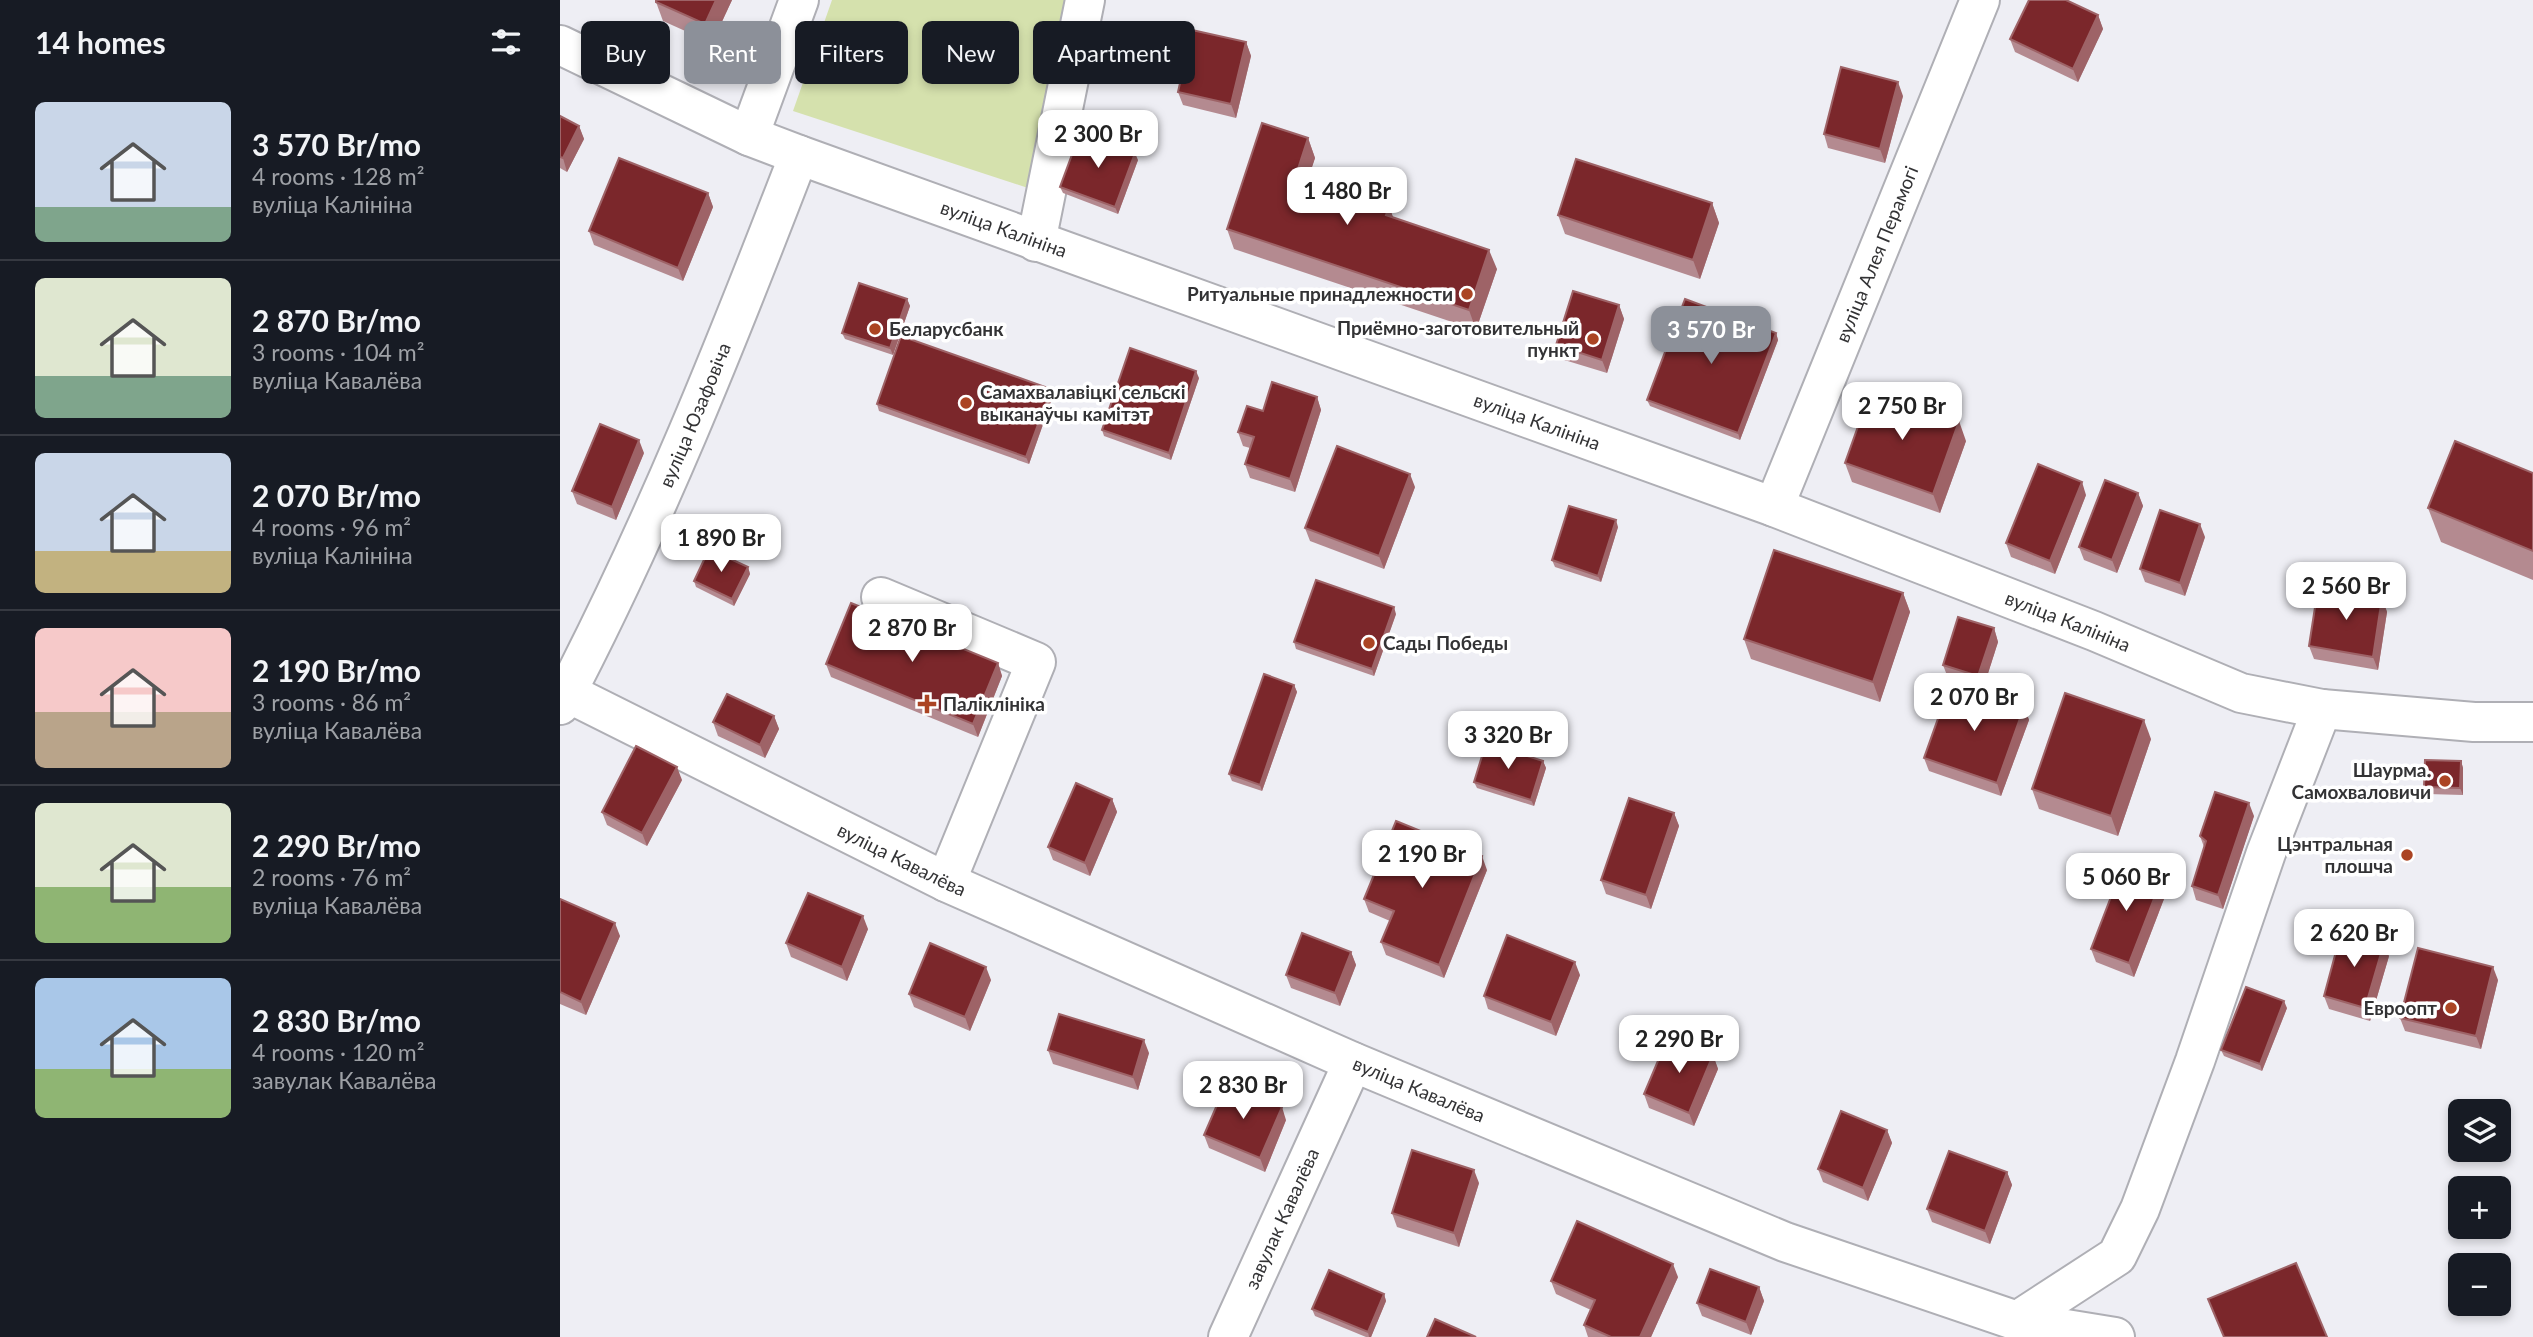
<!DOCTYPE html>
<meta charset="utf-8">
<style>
:root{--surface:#171b24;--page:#242831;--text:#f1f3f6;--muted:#9ea1a6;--line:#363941;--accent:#8c9099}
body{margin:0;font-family:Lato,sans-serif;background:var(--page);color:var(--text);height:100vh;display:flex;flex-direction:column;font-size:26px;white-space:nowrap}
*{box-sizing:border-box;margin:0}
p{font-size:23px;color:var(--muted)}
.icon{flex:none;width:38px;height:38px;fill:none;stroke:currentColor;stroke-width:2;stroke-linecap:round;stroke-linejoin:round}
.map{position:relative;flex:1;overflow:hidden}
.sheet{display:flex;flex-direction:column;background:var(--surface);width:560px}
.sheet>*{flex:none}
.top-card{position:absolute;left:21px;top:21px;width:665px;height:63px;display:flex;gap:14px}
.fabs{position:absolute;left:1888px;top:1099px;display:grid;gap:14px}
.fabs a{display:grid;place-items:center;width:63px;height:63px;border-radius:10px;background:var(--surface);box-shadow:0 4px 10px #0003;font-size:35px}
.price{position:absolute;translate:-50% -60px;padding:0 16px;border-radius:14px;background:#fff;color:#222;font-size:23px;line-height:46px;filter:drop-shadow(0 2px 4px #0008)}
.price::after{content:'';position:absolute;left:50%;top:42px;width:21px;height:16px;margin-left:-10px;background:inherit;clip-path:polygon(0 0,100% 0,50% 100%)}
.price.current{background:var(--accent);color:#fff}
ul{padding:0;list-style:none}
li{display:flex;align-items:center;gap:21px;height:175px;padding:0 35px}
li+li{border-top:2px solid var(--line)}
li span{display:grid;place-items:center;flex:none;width:196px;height:140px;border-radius:10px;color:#555}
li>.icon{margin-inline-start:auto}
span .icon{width:84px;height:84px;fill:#fffc;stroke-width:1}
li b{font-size:30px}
h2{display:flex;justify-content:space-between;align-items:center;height:84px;padding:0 35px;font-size:30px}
.chip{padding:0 24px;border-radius:10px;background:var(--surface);box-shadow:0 4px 10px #0003;font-size:24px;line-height:63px}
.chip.current{background:var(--accent);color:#fff}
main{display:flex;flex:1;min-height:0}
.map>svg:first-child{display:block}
.green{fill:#d5e1ad}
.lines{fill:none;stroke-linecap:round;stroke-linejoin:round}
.minor-casing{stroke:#afafb5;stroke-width:42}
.minor{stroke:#fff;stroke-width:38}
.wall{fill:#b48a90}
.shaded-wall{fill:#9e6367}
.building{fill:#7b272b;stroke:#9e6367;stroke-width:2}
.poi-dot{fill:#ab4423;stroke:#fff;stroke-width:2.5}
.labels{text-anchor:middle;stroke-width:7;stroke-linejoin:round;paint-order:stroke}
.street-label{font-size:19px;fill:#333335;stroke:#fff}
.poi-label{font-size:19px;font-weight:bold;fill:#333335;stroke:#fff;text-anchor:end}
</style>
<main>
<section class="sheet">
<h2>14 homes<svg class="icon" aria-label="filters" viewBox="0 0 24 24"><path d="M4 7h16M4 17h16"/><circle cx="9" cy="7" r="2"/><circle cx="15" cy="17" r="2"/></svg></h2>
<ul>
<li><span style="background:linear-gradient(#c9d6e8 75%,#7fa58c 0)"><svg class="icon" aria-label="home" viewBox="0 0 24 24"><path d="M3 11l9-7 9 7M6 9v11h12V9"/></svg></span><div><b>3 570 Br/mo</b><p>4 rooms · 128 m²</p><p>вуліца Калініна</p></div></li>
<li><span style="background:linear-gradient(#dfe7d0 70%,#7fa58c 0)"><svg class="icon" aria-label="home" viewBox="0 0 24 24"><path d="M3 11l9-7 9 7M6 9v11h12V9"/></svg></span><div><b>2 870 Br/mo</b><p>3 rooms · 104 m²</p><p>вуліца Кавалёва</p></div></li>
<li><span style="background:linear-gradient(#c9d6e8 70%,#c2b280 0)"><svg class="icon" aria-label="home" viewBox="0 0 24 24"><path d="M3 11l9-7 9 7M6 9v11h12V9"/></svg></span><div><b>2 070 Br/mo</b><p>4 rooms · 96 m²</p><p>вуліца Калініна</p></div></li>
<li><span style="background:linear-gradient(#f6c9c9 60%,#b9a48a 0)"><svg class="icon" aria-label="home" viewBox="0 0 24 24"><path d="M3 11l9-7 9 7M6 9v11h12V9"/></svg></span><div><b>2 190 Br/mo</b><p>3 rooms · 86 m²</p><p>вуліца Кавалёва</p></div></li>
<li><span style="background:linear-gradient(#dfe7d0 60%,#8fb573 0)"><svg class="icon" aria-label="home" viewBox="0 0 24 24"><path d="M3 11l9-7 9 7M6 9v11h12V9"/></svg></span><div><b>2 290 Br/mo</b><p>2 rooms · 76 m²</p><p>вуліца Кавалёва</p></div></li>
<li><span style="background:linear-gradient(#a9c7e8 65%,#8fb573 0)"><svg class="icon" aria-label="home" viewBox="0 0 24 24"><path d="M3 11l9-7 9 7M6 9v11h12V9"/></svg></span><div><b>2 830 Br/mo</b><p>4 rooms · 120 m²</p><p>завулак Кавалёва</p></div></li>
</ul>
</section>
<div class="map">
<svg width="1973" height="1337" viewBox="0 0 1973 1337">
<rect width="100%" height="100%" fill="#eeeef4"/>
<!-- green -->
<polygon class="green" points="272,0 510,0 474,190 233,111"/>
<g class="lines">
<defs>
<g id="minor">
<path id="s1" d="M0,45L189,136L239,155L1214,507L1534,631L1681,693L1762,709L1914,722H1973"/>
<polyline points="189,136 239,0"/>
<polyline points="476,242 525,0"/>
<path id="s2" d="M1214,507L1420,0"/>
<polyline points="321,597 476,662 386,882"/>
<path id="s3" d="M0,689L386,882L793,1062L1225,1242L1457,1321L1555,1337"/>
<path id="s4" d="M0,705C93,528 167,342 239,155"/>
<polyline points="1457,1321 1557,1256 1580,1209 1635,1061 1706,853 1762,709"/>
<path id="s5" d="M668,1337L793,1062"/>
</g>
</defs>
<!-- minor casing -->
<use href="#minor" class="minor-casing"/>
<!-- minor -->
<use href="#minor" class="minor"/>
</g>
<!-- wall -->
<g class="wall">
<polygon points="172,0 152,43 103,21 96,2"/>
<polygon points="1538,15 1543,29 1518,82 1455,52 1450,39"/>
<polygon points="686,42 691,56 676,118 623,105 618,92"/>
<polygon points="1343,96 1325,163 1268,148 1264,134"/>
<polygon points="0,116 19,126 24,139 7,172 0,168"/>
<polygon points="748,138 755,158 748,179 829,206 833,218 937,269 916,330 674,249 667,229"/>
<polygon points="578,160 558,214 503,193 500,187"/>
<polygon points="148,193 153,207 123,281 34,245 29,231"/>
<polygon points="1152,203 1159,223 1140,279 1005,234 998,215"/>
<polygon points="347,299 350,306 333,355 285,339 282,333"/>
<polygon points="1059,305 1064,319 1047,373 1001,359 996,345"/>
<polygon points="1216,333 1218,340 1180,440 1090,406 1087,400"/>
<polygon points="639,378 611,460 544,436 542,430"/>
<polygon points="491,389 493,396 469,464 319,411 317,404"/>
<polygon points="757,397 761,410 735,492 690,478 685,464 690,448 683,446 678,432 703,411"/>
<polygon points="1406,441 1380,513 1292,482 1285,463"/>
<polygon points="84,453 56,520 17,504 12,491"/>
<polygon points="1973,473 1973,580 1881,542 1868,508"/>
<polygon points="855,487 824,569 750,541 745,528"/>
<polygon points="1578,493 1583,506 1557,573 1524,560 1519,547"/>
<polygon points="1526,495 1495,574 1451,557 1446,543"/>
<polygon points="1058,527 1041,582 995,567 992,560"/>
<polygon points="1645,537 1625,596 1585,582 1580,569"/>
<polygon points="188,567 190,574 174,606 136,587 134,581"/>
<polygon points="1343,593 1350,612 1320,702 1191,659 1184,639"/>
<polygon points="1822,598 1827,612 1818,670 1754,659 1749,646"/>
<polygon points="836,614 814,676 736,649 734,642"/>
<polygon points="1434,628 1438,642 1423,689 1388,678 1383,665"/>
<polygon points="438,663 442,676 418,737 271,677 266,664"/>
<polygon points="734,685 737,692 702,791 672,781 669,774"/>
<polygon points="1464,707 1469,720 1441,796 1369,771 1364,758"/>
<polygon points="214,716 219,729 205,758 158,736 153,722"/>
<polygon points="1591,739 1558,836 1479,809 1472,789"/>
<polygon points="983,761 986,768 974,806 917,788 914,782"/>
<polygon points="1901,761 1903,768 1903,795 1867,794 1864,787"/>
<polygon points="122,780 87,846 47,825 42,812"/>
<polygon points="552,799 557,812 530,876 493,860 488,847"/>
<polygon points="1114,813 1119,826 1091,909 1046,894 1041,880"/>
<polygon points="1694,816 1663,909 1636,900 1632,886 1644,847 1640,836"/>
<polygon points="927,870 884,978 826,955 821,942 830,921 809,912 804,899"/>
<polygon points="1607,891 1574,977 1536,962 1531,949"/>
<polygon points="0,899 60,936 26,1015 0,1004"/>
<polygon points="308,929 287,981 231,957 226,943"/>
<polygon points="791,952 796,965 780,1006 731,988 726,975"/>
<polygon points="1829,956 1810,1021 1769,1009 1764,996"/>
<polygon points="1020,975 996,1036 928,1009 924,996"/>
<polygon points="431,980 410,1031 354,1007 349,994"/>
<polygon points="1938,980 1921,1049 1845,1031 1840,1018"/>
<polygon points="1727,1008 1702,1071 1664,1056 1661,1050"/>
<polygon points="488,1050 589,1053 578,1090 493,1064"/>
<polygon points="1153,1055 1158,1069 1134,1126 1089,1108 1084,1094"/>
<polygon points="726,1120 705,1172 649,1148 644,1135"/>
<polygon points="1327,1130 1332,1143 1308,1201 1263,1182 1258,1169"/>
<polygon points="1447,1172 1452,1185 1430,1244 1372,1222 1367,1209"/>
<polygon points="919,1183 899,1247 837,1227 832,1213"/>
<polygon points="1118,1277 1091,1337 1028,1337 1024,1325 1031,1310 996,1294 991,1281"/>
<polygon points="1199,1287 1204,1301 1191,1335 1142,1316 1137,1303"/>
<polygon points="824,1294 826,1301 811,1337 806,1337 755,1316 752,1309"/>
</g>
<!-- shaded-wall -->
<g class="shaded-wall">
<polygon points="156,0 172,0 152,43 145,24"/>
<polygon points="1538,15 1543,29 1518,82 1513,69"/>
<polygon points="686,42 691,56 676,118 671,104"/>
<polygon points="1338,82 1343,96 1325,163 1320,149"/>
<polygon points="19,126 24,139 7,172 3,158"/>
<polygon points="748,138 755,158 743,194 736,175"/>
<polygon points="575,153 578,160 558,214 555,207"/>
<polygon points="148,193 153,207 123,281 118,268"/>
<polygon points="1152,203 1159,223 1140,279 1133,260"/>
<polygon points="829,206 836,225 826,215"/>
<polygon points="929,250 937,269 916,330 909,310"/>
<polygon points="347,299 350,306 333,355 330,348"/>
<polygon points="1059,305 1064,319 1047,373 1042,360"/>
<polygon points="1216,333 1218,340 1180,440 1178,433"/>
<polygon points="636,371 639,378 611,460 609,453"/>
<polygon points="491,389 493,396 469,464 466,457"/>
<polygon points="757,397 761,410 735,492 730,479"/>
<polygon points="1399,421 1406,441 1380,513 1373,494"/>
<polygon points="79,440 84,453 56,520 52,507"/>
<polygon points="850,474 855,487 824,569 819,556"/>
<polygon points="1522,482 1526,495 1495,574 1490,561"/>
<polygon points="1578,493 1583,506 1557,573 1552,560"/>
<polygon points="1056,520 1058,527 1041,582 1038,576"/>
<polygon points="1640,524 1645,537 1625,596 1620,583"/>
<polygon points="188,567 190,574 174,606 172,599"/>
<polygon points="1343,593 1350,612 1320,702 1313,682"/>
<polygon points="1822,598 1827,612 1818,670 1813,657"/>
<polygon points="834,607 836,614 814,676 812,669"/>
<polygon points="1434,628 1438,642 1423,689 1418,676"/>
<polygon points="438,663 442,676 418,737 413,724"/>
<polygon points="734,685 737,692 702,791 700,785"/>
<polygon points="1464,707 1469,720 1441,796 1437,783"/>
<polygon points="214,716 219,729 205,758 200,745"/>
<polygon points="1584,720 1591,739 1558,836 1551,816"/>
<polygon points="983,761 986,768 974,806 971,800"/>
<polygon points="1901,761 1903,768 1903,795 1900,788"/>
<polygon points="117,767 122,780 87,846 82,833"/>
<polygon points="552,799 557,812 530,876 525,863"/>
<polygon points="1689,803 1694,816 1663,909 1658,895"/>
<polygon points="1114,813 1119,826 1091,909 1086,895"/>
<polygon points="922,856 927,870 884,978 879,965"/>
<polygon points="1602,878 1607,891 1574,977 1569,963"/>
<polygon points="303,916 308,929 287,981 282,967"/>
<polygon points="55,923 60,936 26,1015 21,1002"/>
<polygon points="1824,943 1829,956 1810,1021 1805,1008"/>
<polygon points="791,952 796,965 780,1006 775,993"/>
<polygon points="1015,962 1020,975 996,1036 991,1022"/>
<polygon points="426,967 431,980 410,1031 405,1017"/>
<polygon points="1933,967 1938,980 1921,1049 1916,1036"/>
<polygon points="1724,1001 1727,1008 1702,1071 1700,1064"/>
<polygon points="584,1040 589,1053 578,1090 573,1077"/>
<polygon points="1153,1055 1158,1069 1134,1126 1129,1113"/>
<polygon points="722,1107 726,1120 705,1172 700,1158"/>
<polygon points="1327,1130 1332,1143 1308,1201 1303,1188"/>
<polygon points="914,1170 919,1183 899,1247 894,1233"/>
<polygon points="1447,1172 1452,1185 1430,1244 1425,1231"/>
<polygon points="1113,1264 1118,1277 1091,1337 1080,1337"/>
<polygon points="1199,1287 1204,1301 1191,1335 1186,1322"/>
<polygon points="824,1294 826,1301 811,1337 809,1337 808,1332"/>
</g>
<!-- building -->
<g class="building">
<polygon points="96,0 156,0 145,24 96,2"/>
<polygon points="1469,0 1506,0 1538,15 1513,69 1450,39"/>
<polygon points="632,30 686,42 671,104 618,92"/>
<polygon points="1281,67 1338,82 1320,149 1264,134"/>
<polygon points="0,116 19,126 3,158 0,157"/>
<polygon points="702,123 748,138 736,175 829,206 826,215 929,250 909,310 667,229"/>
<polygon points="520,133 575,153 555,207 500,187"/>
<polygon points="59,158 148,193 118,268 29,231"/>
<polygon points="1016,159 1152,203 1133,260 998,215"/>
<polygon points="299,283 347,299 330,348 282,333"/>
<polygon points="1013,291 1059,305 1042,360 996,345"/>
<polygon points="1125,299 1216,333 1178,433 1087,400"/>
<polygon points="341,336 491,389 466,457 317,404"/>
<polygon points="570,348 636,371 609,453 542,430"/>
<polygon points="712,382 757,397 730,479 685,464 694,437 678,432 687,406 703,411"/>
<polygon points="1311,390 1399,421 1373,494 1285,463"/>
<polygon points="40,424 79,440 52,507 12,491"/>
<polygon points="1895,441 1973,473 1973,551 1868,508"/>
<polygon points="777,446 850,474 819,556 745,528"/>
<polygon points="1478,464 1522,482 1490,561 1446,543"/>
<polygon points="1545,480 1578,493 1552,560 1519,547"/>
<polygon points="1009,506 1056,520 1038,576 992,560"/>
<polygon points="1600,510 1640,524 1620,583 1580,569"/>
<polygon points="149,549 188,567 172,599 134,581"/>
<polygon points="1214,550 1343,593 1313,682 1184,639"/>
<polygon points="756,580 834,607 812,669 734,642"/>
<polygon points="1758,588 1822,598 1813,657 1749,646"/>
<polygon points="291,603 438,663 413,724 266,664"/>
<polygon points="1398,617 1434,628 1418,676 1383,665"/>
<polygon points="704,674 734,685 700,785 669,774"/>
<polygon points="1391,682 1464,707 1437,783 1364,758"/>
<polygon points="1505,693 1584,720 1551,816 1472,789"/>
<polygon points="167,694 214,716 200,745 153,722"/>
<polygon points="926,743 983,761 971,800 914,782"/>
<polygon points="76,746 117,767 82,833 42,812"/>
<polygon points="1865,760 1901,761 1900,788 1864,787"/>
<polygon points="516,783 552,799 525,863 488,847"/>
<polygon points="1655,792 1689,803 1658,895 1632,886 1646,841 1640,836"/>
<polygon points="1069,798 1114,813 1086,895 1041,880"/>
<polygon points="836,821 922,856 879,965 821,942 834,911 804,899"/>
<polygon points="1564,863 1602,878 1569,963 1531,949"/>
<polygon points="248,893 303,916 282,967 226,943"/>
<polygon points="0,899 55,923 21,1002 0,992"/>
<polygon points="1782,929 1824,943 1805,1008 1764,996"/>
<polygon points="742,933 791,952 775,993 726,975"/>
<polygon points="947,935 1015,962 991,1022 924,996"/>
<polygon points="370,943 426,967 405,1017 349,994"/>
<polygon points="1858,948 1933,967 1916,1036 1840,1018"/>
<polygon points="1686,987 1724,1001 1700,1064 1661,1050"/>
<polygon points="499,1014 584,1040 573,1077 488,1050"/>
<polygon points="1108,1037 1153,1055 1129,1113 1084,1094"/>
<polygon points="666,1084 722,1107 700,1158 644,1135"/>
<polygon points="1281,1111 1327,1130 1303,1188 1258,1169"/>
<polygon points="852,1150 914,1170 894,1233 832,1213"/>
<polygon points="1389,1151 1447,1172 1425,1231 1367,1209"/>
<polygon points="1017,1221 1113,1264 1080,1337 1051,1337 1024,1325 1035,1300 991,1281"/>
<polygon points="1736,1263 1767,1337 1664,1337 1648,1299"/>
<polygon points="1150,1269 1199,1287 1186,1322 1137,1303"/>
<polygon points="769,1270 824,1294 808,1332 752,1309"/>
<polygon points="875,1319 916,1337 867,1337"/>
</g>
<!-- markers -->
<g class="poi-dot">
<circle cx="907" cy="294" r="7"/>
<circle cx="315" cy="329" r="7"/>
<circle cx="1033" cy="339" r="7"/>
<circle cx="406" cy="403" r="7"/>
<circle cx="809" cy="643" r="7"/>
<path d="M363.5 693.5h7v7h7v7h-7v7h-7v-7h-7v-7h7z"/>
<circle cx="1885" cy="781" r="7"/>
<circle cx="1847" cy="855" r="7"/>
<circle cx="1891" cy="1008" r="7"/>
</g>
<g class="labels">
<!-- street labels -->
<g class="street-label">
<text dy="7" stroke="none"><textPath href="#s1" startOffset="481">вуліца Калініна</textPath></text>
<text dy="7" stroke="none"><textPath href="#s2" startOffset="273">вуліца Алея Перамогі</textPath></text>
<text dy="7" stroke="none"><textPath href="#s4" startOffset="320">вуліца Юзафовіча</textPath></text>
<text dy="7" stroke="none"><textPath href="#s1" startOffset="1048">вуліца Калініна</textPath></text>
<text dy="7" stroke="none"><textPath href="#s1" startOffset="1615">вуліца Калініна</textPath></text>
<text dy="7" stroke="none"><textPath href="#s3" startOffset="382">вуліца Кавалёва</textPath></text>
<text dy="7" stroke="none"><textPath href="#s3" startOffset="948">вуліца Кавалёва</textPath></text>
<text dy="7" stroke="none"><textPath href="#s5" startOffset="130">завулак Кавалёва</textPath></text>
</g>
<!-- poi labels -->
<g class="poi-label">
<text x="893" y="301">Ритуальные принадлежности</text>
<text x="1019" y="335">Приёмно-заготовительный<tspan x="1019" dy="22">пункт</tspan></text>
<text x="329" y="336" text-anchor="start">Беларусбанк</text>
<text x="420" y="399" text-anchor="start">Самахвалавіцкі сельскі<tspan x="420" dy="22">выканаўчы камітэт</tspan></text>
<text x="823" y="650" text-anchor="start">Сады Победы</text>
<text x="383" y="711" text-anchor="start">Паліклініка</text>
<text x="1871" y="777">Шаурма.<tspan x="1871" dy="22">Самохваловичи</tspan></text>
<text x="1833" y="851">Цэнтральная<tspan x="1833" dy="22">плошча</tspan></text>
<text x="1877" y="1015">Евроопт</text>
</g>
</g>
</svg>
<div class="fabs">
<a><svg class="icon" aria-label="layers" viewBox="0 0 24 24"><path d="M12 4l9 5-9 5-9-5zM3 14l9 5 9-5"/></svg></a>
<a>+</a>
<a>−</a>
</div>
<b class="price" style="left:538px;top:170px">2 300 Br</b>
<b class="price" style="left:787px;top:227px">1 480 Br</b>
<b class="price current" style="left:1151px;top:366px">3 570 Br</b>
<b class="price" style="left:1342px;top:442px">2 750 Br</b>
<b class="price" style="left:161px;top:574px">1 890 Br</b>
<b class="price" style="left:1786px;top:622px">2 560 Br</b>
<b class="price" style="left:352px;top:664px">2 870 Br</b>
<b class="price" style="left:1414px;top:733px">2 070 Br</b>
<b class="price" style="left:948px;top:771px">3 320 Br</b>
<b class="price" style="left:862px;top:890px">2 190 Br</b>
<b class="price" style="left:1566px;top:913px">5 060 Br</b>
<b class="price" style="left:1794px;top:969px">2 620 Br</b>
<b class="price" style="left:1119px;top:1075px">2 290 Br</b>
<b class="price" style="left:683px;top:1121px">2 830 Br</b>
<div class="top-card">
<a class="chip">Buy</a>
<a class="chip current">Rent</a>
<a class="chip">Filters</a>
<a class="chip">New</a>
<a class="chip">Apartment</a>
</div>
</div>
</main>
